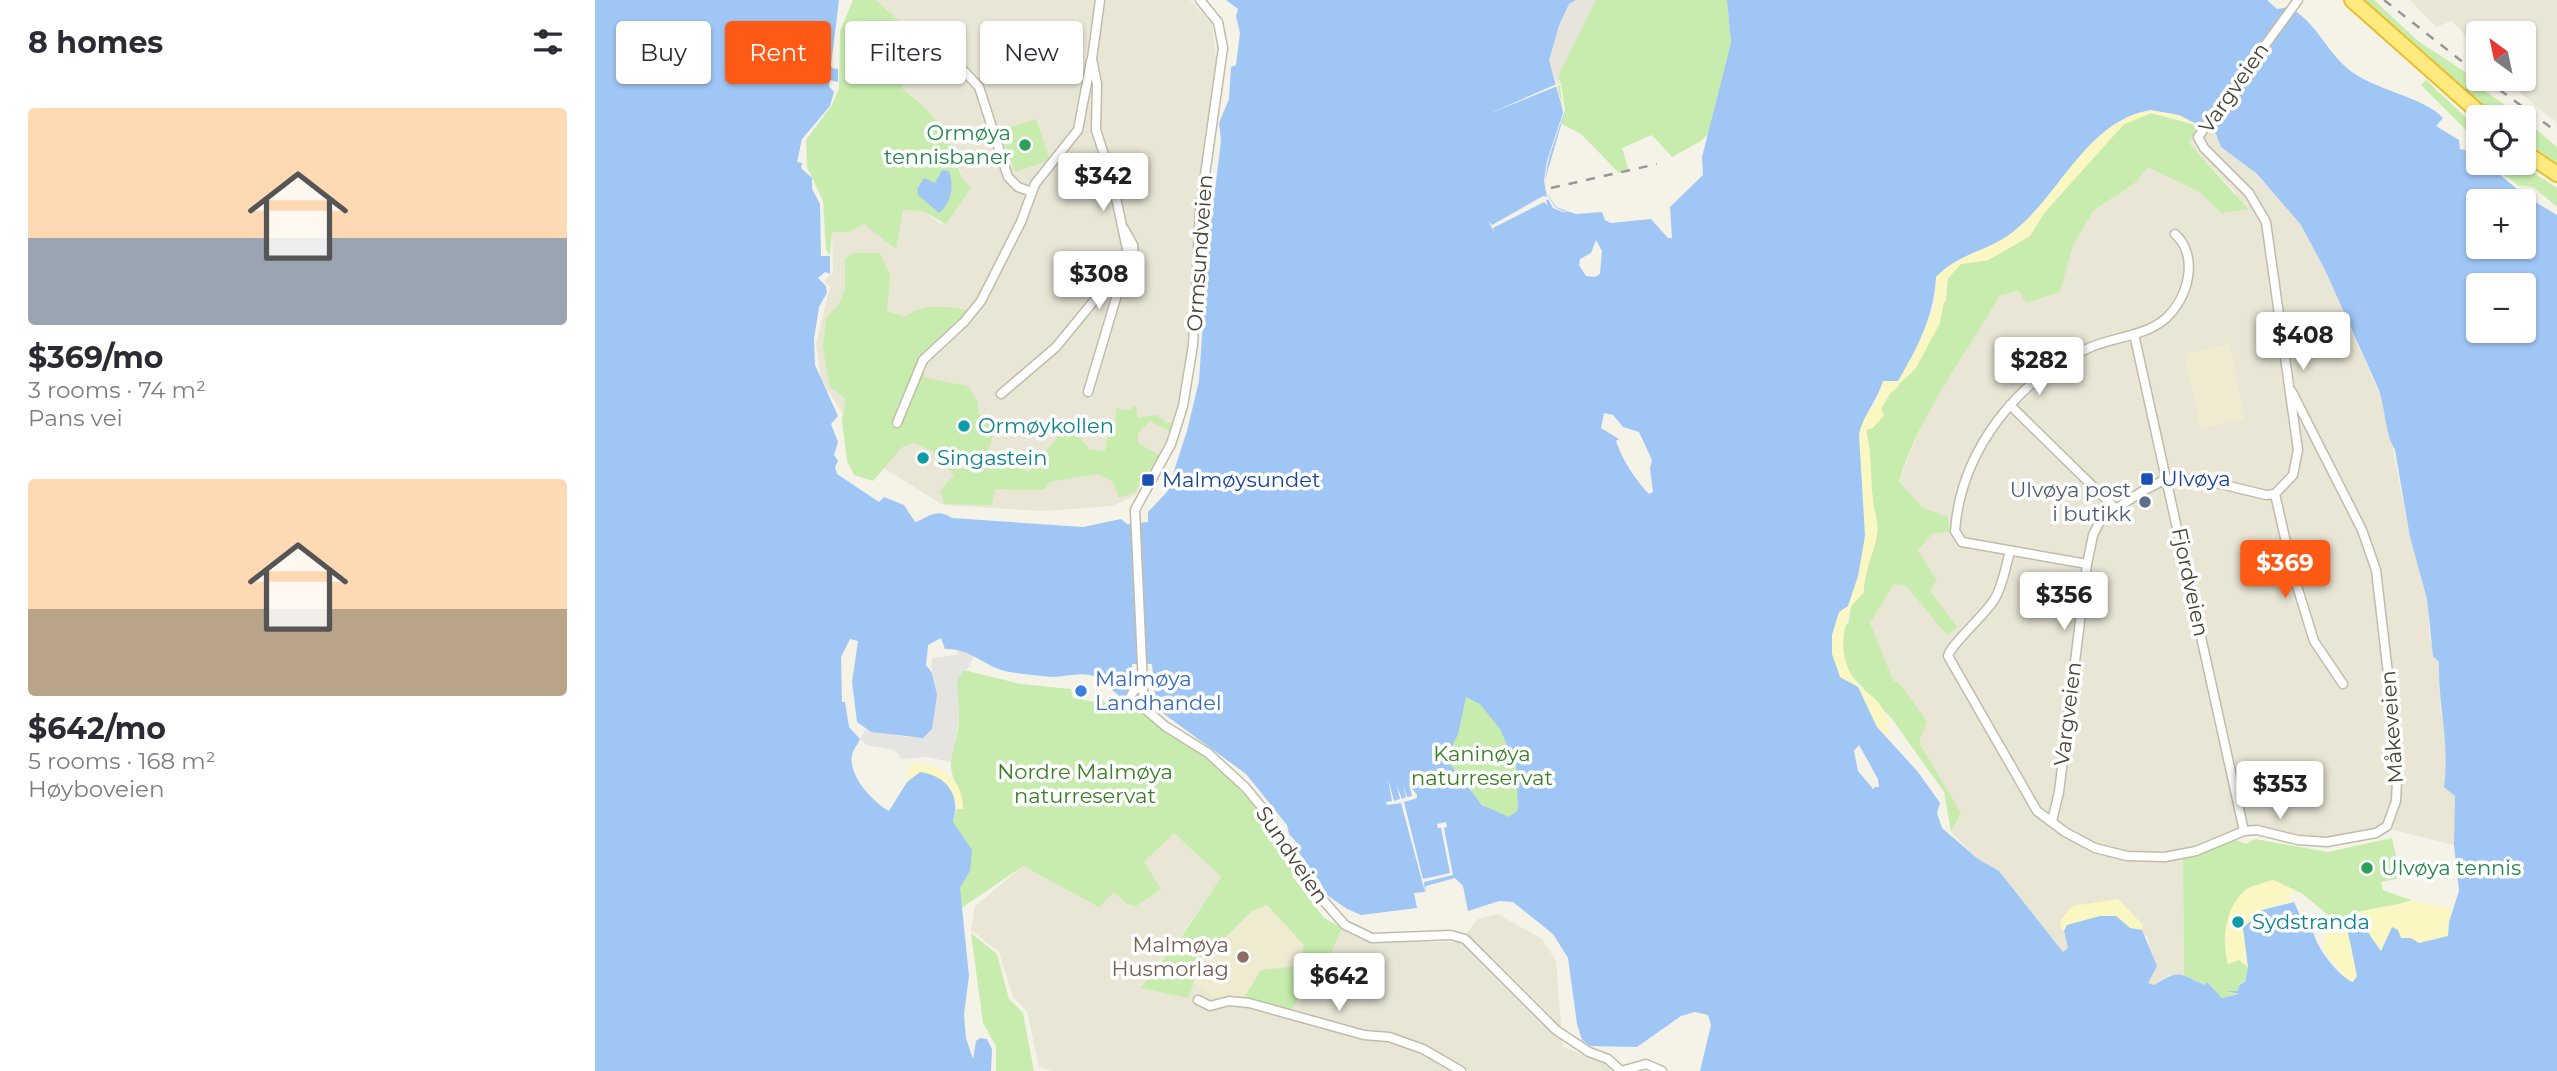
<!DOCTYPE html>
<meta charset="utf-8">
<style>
:root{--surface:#fff;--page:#f7f7f7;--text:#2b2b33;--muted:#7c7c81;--accent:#ff5a15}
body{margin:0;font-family:Montserrat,sans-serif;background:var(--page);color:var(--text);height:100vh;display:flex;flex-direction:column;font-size:26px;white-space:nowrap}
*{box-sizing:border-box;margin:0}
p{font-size:23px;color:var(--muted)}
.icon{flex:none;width:38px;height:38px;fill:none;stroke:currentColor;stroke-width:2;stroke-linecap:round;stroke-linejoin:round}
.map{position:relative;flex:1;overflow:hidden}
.details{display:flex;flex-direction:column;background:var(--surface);width:595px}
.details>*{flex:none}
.banner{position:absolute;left:21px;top:21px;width:665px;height:63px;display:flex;gap:14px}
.needle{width:46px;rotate:327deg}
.tools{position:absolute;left:1871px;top:21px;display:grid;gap:14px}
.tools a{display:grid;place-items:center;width:70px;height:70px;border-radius:7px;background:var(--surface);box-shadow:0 2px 5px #0004;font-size:35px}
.price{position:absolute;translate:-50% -60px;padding:0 16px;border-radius:7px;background:#fff;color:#222;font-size:23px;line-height:46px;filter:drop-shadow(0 2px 4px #0008)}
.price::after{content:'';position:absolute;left:50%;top:42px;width:21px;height:16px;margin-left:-10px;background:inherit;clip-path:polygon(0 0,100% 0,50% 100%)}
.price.on{background:var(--accent);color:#fff}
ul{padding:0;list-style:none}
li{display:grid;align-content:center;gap:14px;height:371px;padding:0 28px}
li span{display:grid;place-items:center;height:217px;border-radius:7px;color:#555}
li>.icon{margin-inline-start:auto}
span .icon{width:126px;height:126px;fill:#fffc;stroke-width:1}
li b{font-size:30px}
h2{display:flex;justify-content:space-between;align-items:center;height:84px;padding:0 28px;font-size:30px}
.chip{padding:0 24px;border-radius:7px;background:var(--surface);box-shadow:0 2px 5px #0004;font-size:24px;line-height:63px}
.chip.on{background:var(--accent);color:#fff}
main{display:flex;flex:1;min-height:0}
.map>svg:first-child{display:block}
.residential{fill:#e9e6d6}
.industrial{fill:#e7e4dc}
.education{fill:#efebd1}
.green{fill:#c7ecae}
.sand{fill:#fbf7c2}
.parking{fill:#e6e4e0}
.water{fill:#a0c6f5;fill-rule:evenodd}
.pier{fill:#f5f3e8}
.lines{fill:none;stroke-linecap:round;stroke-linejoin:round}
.minor-casing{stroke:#c1bcaa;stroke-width:11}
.trunk-casing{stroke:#e8bf2f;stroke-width:18}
.minor{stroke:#fff;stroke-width:8}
.trunk{stroke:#ffea80;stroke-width:14}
.rail{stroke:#979797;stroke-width:2.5;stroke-dasharray:9 9;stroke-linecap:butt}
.leisure-dot{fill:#2e9e5b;stroke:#fff;stroke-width:2.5}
.culture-dot{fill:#0f9aa8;stroke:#fff;stroke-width:2.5}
.transit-dot{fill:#1a4fb4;stroke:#fff;stroke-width:2.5}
.service-dot{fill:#5c6f8a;stroke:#fff;stroke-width:2.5}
.shop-dot{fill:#3f7fe0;stroke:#fff;stroke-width:2.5}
.education-dot{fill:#8d6e63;stroke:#fff;stroke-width:2.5}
.labels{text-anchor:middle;stroke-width:7;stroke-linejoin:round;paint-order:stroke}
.street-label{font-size:21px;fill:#494436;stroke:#fff}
.leisure-label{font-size:21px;fill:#27864d;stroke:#fff;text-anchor:end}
.culture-label{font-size:21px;fill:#0d838f;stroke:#fff;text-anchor:start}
.transit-label{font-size:21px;fill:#164399;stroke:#fff;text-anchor:start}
.service-label{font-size:21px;fill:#4e5e75;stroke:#fff;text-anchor:end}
.shop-label{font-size:21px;fill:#366cbe;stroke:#fff;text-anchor:start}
.park-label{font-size:21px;fill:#3a7f24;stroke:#fff}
.education-label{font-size:21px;fill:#785e54;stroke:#fff;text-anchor:end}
</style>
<main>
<section class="details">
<h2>8 homes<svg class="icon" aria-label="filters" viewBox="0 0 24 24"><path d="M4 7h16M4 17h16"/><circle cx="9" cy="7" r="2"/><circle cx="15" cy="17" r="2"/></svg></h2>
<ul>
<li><span style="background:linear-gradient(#ffd9b3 60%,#9aa5b1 0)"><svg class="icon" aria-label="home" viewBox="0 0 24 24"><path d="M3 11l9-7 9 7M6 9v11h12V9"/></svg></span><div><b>$369/mo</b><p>3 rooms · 74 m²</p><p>Pans vei</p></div></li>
<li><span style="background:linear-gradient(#ffd9b3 60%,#b9a48a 0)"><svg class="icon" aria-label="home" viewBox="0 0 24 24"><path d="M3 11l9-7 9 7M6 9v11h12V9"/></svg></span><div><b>$642/mo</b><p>5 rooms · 168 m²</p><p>Høyboveien</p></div></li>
</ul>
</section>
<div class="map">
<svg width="1962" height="1071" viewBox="0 0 1962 1071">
<rect width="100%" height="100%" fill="#f5f3e8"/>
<!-- residential -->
<g class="residential">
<polygon points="281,0 595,0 617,23 622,66 597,267 590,380 570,446 541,495 517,506 448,511 348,505 290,469 271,449 226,380 221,344 235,287 229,281 238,272 237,231 255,232 269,224 306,217 307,209 328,211 346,224 369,181 357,147 319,97 308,91 309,63 317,33"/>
<polygon points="1815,0 1962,0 1962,123 1908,79 1928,79 1928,33 1883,33 1883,50 1857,21 1841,27"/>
<polygon points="1605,124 1621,134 1626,147 1661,174 1706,225 1730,270 1789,404 1815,537 1832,599 1835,640 1844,662 1846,712 1852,733 1853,756 1849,787 1860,796 1861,827 1859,845 1794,829 1756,843 1734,846 1710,844 1649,832 1588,857 1589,975 1574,975 1559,985 1552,984 1555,947 1552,936 1469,931 1473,948 1468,952 1404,871 1383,859 1356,832 1366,813 1324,742 1307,686 1298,680 1288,660 1275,623 1299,584 1311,586 1326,602 1342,581 1323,550 1338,533 1328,509 1304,480 1335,406 1405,295 1424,291 1465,292 1478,245 1499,210 1540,183 1553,166 1604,192 1627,213 1641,193 1594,143"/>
<polygon points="579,833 626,877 586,936 545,987 603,965 736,954 747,928 756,935 774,942 864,942 883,919 903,914 947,939 961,961 968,1047 1029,1070 1048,1071 458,1071 444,1067 432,1011 418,997 404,952 376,930 380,906 428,866 504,906"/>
</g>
<!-- industrial -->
<polygon class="industrial" points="981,0 1001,0 962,84 954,60 956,47 974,4"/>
<!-- education -->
<g class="education">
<polygon points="1634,344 1650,419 1606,429 1589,354"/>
<polygon points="666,899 739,941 693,1010 652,998 622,999 597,983 610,940"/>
</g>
<!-- green -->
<g class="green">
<path d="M258,0H281L317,33L309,63L308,90C324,100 344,121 353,138C363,155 360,174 376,188L351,224L328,211L308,210L301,249L269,224L255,232H237L235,255L231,250L228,201L212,167L211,140L237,105L244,89L245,31Z"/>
<polygon points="1001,0 1132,0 1136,43 1116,131 1106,141 1077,157 1057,135 1027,148 1034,171 1024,173 986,134 967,124 969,115 962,84 965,72"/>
<polygon points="1766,0 1779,0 1823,41 1884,81 1884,87 1928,117 1902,117"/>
<polygon points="1831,80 1883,129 1883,147 1873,132 1826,85"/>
<path d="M1556,113L1604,126L1594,143L1653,209L1627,213L1604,192L1553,167L1540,183L1499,210L1478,245L1465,292L1431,303L1424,291L1405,295C1369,357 1326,412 1304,481L1328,508L1353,517L1354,532L1338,533L1323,550L1342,581L1335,591L1362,627L1352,635L1311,586L1299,584L1275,623L1298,680L1307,686L1332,722L1324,742L1366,813L1356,832L1349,792L1297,719L1254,673L1247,651L1248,630L1254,621L1256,606L1269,592C1268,573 1279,554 1282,534C1284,524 1279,512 1278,501C1275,477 1277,454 1271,430L1296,392L1302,388L1351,300L1353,278L1366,264L1393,260L1435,236L1449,213L1529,124Z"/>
<polygon points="1928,118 1962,147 1962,164 1929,139"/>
<polygon points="441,119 455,160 420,172 405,131"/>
<polygon points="1892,163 1924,163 1962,188 1962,207 1938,187 1923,185"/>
<path d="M260,253H285L295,275L292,311L310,317C329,302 354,307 376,311L328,353L325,368L331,378L373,386L382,401L384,414L401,425L393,453L400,468L417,462L433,472L474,424L494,449L510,451L513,434L520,427L521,408L533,410L541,406L543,418L562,415L571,423H578L576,432L555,421L543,433V443L564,455L540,492L524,498L518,482L503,474L455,482L449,490L400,489L397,505L349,504L345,491L359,475L337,451L319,443L307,447L278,481L259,475L252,461L247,421L251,399L235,387L228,348L231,318L244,304L250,289V258Z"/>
<polygon points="922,666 949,867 814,730 815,690"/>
<path d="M369,670L426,684L476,689L478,698L501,702L504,697L520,710L549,714L627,770L662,809L699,873L697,876L729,918L747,928L736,954L693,1013L646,1003L666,970L704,966L709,945L672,905L657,911L603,965L594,998L545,988L587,936L626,877L579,833L549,862L566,889L541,906L532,904L519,892L504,907L428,866L365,909V888L375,871L358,822L362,809H368C368,792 357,782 356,767C355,751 364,734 364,718C364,705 361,692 362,679Z"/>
<path d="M1797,838L1806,878L1786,882L1788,890L1830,905L1858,909L1728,950L1733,929V915L1708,894L1678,880C1670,883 1658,885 1652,889C1631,906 1627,937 1633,964L1644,960L1653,967L1650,982L1644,984L1645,989L1643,987V991L1631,992L1644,994L1627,998L1612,982L1610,985L1589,975L1588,857L1641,840L1651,844L1660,839L1733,852Z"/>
<polygon points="376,933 402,954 414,999 428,1013 439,1071 401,1071 401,1046 388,1023"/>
</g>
<!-- sand -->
<g class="sand">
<path d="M1556,110L1584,115L1605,124L1556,113L1529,124L1449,213L1435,236L1393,260L1366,264L1353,278L1345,323L1321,368L1296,392L1286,409L1289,415L1278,428L1271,430C1277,454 1275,477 1278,501C1279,512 1284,524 1282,534C1279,554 1268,573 1269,592C1265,598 1257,603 1255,609C1245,638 1244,665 1267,689C1271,693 1277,695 1280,699C1287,705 1289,715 1295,722L1291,724L1295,738L1280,724L1263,687L1245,677L1239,665L1235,644L1244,612L1253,606L1263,576L1270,536L1264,434L1267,420L1282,402L1288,381L1317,357L1340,303L1341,277C1365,252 1393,252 1419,231C1466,194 1491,121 1556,110Z"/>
<path d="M321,764C349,766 368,780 368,809H362C359,784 333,761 312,782L314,765Z"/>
<path d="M1678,880L1699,890L1694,897L1697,904L1686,903L1667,910L1650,959L1653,967L1644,960L1633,964C1627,937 1630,906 1652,889C1658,885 1671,883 1678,880Z"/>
<polygon points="1523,899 1548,925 1547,930 1535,928 1521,916 1505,916 1472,925 1469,931 1465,928 1466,919 1478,906"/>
<path d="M1817,900L1858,909L1854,922V936L1824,943L1816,938L1791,937L1786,951L1773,931L1754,925L1752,928L1762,976L1758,982L1754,981L1728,950L1733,915L1746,920C1768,906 1792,909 1817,900Z"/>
</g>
<!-- parking -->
<polygon class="parking" points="364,648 380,655 372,670 369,670 362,679 364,719 356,762 331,757 307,759 300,750 271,745 265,739 270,730 316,738 340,685 336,666 338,658 361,655"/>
<!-- water -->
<g class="water">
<path d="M0,0H244L236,65L237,68L243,69V82L235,80L234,86L239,92L235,106L207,139L202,162L207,163L206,168L217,178V189L225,204L226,256H235V274L230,272L223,278L231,286L232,293L224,307L219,339L220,365L243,416L236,424L243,442L239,455L243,461L240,467L242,474L284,502L289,497L309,505L320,522C334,518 340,507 357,518L488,527L526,519L532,524L553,522V512L572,492L592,431L604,381L613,246L626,141L624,123L634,99L636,67L641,65L645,33L641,16L643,9L631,0H981L974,4L964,26L954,60L969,115L950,180L951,191L961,207L981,214L1007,212L1010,220L1016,223L1056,219L1073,238H1077L1075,207L1108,175L1107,157L1136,43L1132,0H1672L1682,9L1694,7C1722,23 1730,49 1752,68C1777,90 1830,97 1848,118L1841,126L1864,140L1865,149L1874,151L1883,163L1896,167L1929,195L1962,215V1071H1105L1116,1025L1113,1015L1100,1012L1086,1016L1042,1047L995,1046L987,1040L982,1024L973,958L958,934L918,902L904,901L873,911L868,886L860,878L831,886L830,892L819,893L822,908L766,915L752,909L729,893L726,883L702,850V843L694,834L692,825L651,774L565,711L561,705L557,664H537L538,682L530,699C516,692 510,680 501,677C487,671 472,677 458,677C444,676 428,674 414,672C389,667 376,648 350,649L346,638L333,645L331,665L337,673L342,695L337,729L328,738L276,732L262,722L257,682L263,641L255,639L246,657L247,702H250L254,727L265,739C263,744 258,750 257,755C253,776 278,802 294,811L312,782L325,772C353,776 366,796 358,822L377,850L375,871L365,888L374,976L369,1014L371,1038L378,1059L381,1041L385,1038L392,1039L397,1049L396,1071H0ZM1556,110L1584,115L1621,134L1626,147L1662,174L1706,225L1730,270L1783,388C1791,408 1789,431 1800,450L1815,537L1832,599L1838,656L1844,662C1843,708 1855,740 1849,787L1860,796L1859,845L1864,891L1854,922L1853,936L1824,943L1816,938H1806L1803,930L1797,927L1786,951L1766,923L1759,921L1752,927L1762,976L1758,982C1745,978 1720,946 1719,933L1714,931L1713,924L1711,928L1699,902L1667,910L1648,928L1653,967L1650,982L1644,985L1645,989L1643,986V991H1631L1644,994L1627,998L1612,982L1610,985C1583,973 1585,969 1559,985L1553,983L1562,966L1547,930L1535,928L1521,916H1505L1472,925L1469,931L1473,948L1468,952L1404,871L1383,859L1347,828L1342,813L1345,803L1323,772L1282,727L1263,687L1245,677L1237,654V635L1244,612L1253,606L1263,576L1270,536L1264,434C1268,415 1282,401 1288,381H1303C1323,347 1339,316 1341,277C1365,252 1393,252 1419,231C1466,194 1491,121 1556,110ZM1883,201H1928V247H1883ZM1001,240L1007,251L1005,274L1000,277L991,276L984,265L985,259L996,253ZM1883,285H1928V331H1883ZM1009,413L1018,415L1028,427L1044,432L1057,460L1055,468L1058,492L1054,494C1040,480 1027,459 1021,441L1024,439L1006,428ZM871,697L885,704L905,729L921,765L923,806L922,811L914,817L887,805L851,759L863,734ZM1264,745L1283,779L1284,787H1279V790L1263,771L1259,751Z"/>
<path d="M347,170L354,171C359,185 357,203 344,213L323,195L322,189L329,178L340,183Z"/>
</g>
<!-- pier -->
<g class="pier">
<polygon points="961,76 966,83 970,110 954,158 950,179 953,195 960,207 968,211 993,209 968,212 958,208 953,199 951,201 953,206 949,202 898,228 900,233 893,221 897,225 948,196 952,197 949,180 952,161 968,113 965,85 891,115 964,83"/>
<polygon points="793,779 799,801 805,799 802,786 807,799 811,797 808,784 812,797 817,796 814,784 822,795 822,798 809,802 828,879 855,873 846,828 843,828 842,824 851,822 852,827 849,828 858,875 829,882 830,892 806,803 792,805 791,802 797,801"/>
</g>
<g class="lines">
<defs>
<g id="minor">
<polyline points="605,0 623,22 628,48 605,210 598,345 588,406 576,444 540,510 549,708 570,726 613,753 650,787 670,811 712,882 750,925 777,938 856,935 870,939 961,1030 994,1052 1013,1059 1026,1071 1051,1064 1067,1071"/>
<polyline points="368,70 384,87 413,177 423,187 437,192"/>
<polyline points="1539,334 1649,831"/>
<polyline points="493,392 524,288 539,258 538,245 529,229"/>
<polyline points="406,394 461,347 525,269 533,254 517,179 501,130 502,84 497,59 505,0"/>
<polyline points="1415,405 1520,508"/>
<polyline points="302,423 328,360 369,322 386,301 426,222 440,184 483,130 496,61"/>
<polyline points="1680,494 1698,573 1719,641 1748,684"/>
<path d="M1415,552C1410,568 1408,586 1399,600C1389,616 1356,644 1353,656L1442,811L1470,832L1500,848L1532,856L1570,857L1601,851L1649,831L1662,830L1703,840L1732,842L1781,833L1792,826L1801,801L1803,760L1781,570L1767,530L1697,392"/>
<path d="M1492,564L1367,542L1360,531C1366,451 1422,378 1496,347C1520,337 1550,336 1570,319C1594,298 1604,256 1580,234"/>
<polyline points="548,684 538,692 530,706 549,708"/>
<polyline points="1457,821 1464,792 1492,564 1498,535 1506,519 1546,492 1571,479 1605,479 1671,495 1680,494 1698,475 1703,450 1671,222 1654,193 1609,148 1603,137 1703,0"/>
<polyline points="603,1000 615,1006 634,1001 654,1003 769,1035 794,1037 828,1049 866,1071"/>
</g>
<g id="trunk">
<polyline points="1757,0 1889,117"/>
<polyline points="1928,151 1962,174"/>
</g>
</defs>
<!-- minor casing -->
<use href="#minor" class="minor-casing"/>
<!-- trunk casing -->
<use href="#trunk" class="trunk-casing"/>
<!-- minor -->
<use href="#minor" class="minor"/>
<!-- trunk -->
<use href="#trunk" class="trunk"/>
<!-- rail -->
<g class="rail">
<polyline points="1789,0 1883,74"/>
<polyline points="1890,79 1962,132"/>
<polyline points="956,188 1062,164"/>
</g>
</g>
<!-- markers -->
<g class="leisure-dot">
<circle cx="430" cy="145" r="7"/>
<circle cx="1772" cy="868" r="7"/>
</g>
<g class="culture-dot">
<circle cx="369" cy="426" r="7"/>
<circle cx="328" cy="458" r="7"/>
<circle cx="1643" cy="922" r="7"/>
</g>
<g class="transit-dot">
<rect x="1545" y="472" width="14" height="14" rx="3.5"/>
<rect x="546" y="473" width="14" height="14" rx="3.5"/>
</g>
<circle class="service-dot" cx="1550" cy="502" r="7"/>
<circle class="shop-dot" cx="486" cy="691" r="7"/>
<circle class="education-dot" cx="648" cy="957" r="7"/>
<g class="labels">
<!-- street labels -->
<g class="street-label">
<text transform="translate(1639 88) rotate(-55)" y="7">Vargveien</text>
<text transform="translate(605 253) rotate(-86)" y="7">Ormsundveien</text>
<text transform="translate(1595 582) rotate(78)" y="7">Fjordveien</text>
<text transform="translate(1473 714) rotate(-83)" y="7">Vargveien</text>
<text transform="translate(1797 727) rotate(-94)" y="7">Måkeveien</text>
<text transform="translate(697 855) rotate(56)" y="7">Sundveien</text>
</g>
<!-- leisure labels -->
<g class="leisure-label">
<text x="416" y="140">Ormøya<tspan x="416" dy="24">tennisbaner</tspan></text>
<text x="1786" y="875" text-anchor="start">Ulvøya tennis</text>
</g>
<!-- culture labels -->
<g class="culture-label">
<text x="383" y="433">Ormøykollen</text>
<text x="342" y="465">Singastein</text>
<text x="1657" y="929">Sydstranda</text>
</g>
<!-- transit labels -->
<g class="transit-label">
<text x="1566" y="486">Ulvøya</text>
<text x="567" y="487">Malmøysundet</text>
</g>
<!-- service labels -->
<g class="service-label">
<text x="1536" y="497">Ulvøya post<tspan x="1536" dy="24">i butikk</tspan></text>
</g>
<!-- shop labels -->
<g class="shop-label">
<text x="500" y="686">Malmøya<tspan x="500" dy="24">Landhandel</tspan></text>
</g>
<!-- park labels -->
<g class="park-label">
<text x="887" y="761">Kaninøya<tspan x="887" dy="24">naturreservat</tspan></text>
<text x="490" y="779">Nordre Malmøya<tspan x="490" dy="24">naturreservat</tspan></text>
</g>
<!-- education labels -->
<g class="education-label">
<text x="634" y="952">Malmøya<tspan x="634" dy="24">Husmorlag</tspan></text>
</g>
</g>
</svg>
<div class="tools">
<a><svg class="needle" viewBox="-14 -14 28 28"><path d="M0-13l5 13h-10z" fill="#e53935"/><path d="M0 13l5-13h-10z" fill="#7c7c81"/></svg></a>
<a><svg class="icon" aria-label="locate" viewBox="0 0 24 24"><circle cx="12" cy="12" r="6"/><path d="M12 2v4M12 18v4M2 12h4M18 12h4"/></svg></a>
<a>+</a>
<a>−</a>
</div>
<b class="price" style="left:508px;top:213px">$342</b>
<b class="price" style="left:504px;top:311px">$308</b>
<b class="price" style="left:1708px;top:372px">$408</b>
<b class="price" style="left:1444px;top:397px">$282</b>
<b class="price on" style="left:1690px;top:600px">$369</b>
<b class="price" style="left:1469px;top:632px">$356</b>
<b class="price" style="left:1685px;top:821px">$353</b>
<b class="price" style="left:744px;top:1013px">$642</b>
<div class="banner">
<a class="chip">Buy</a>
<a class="chip on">Rent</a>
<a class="chip">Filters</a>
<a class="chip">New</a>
</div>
</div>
</main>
